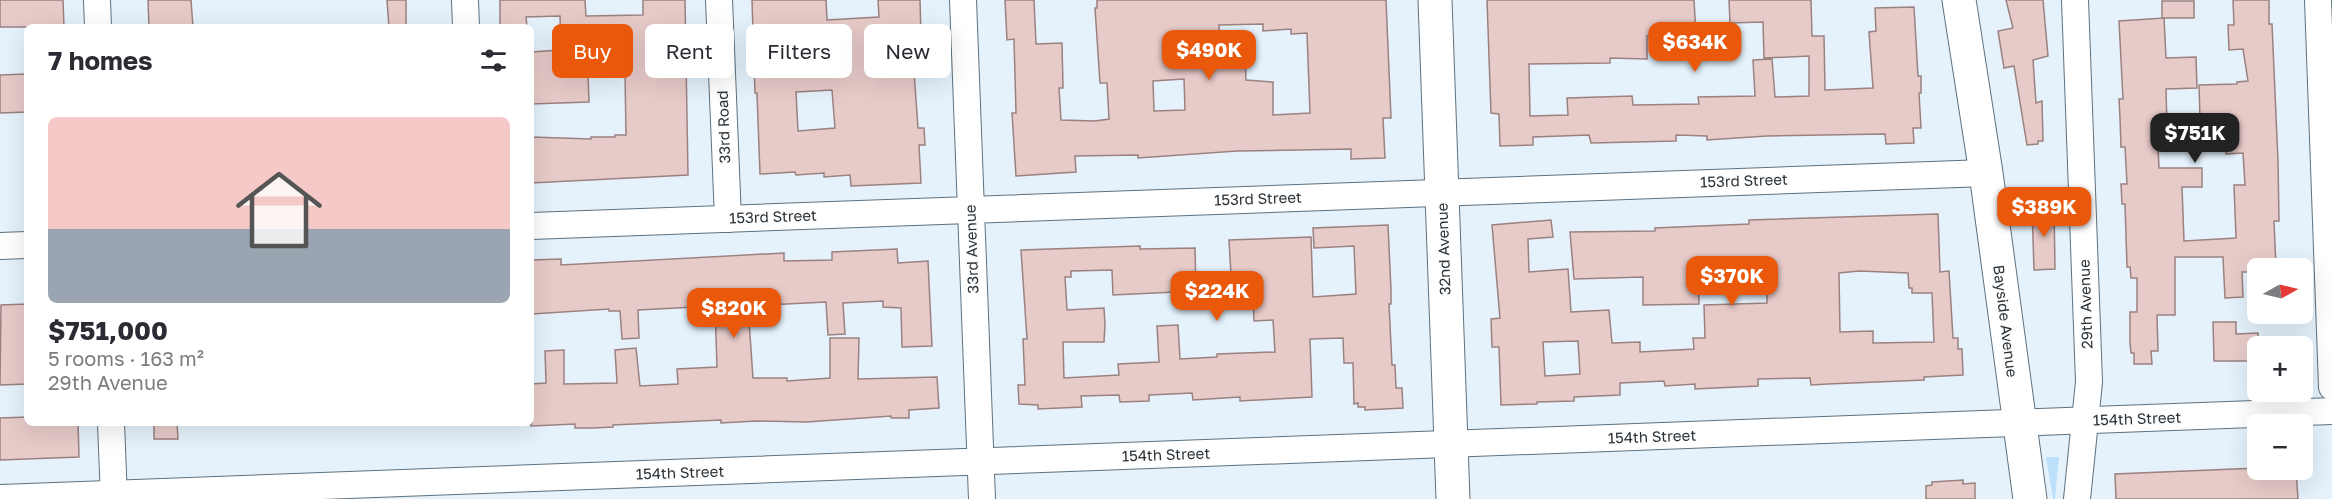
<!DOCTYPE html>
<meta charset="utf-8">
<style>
:root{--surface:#fff;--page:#f7f7f7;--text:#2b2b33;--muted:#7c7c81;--line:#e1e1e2;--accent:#ea580c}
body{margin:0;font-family:"Golos Text",sans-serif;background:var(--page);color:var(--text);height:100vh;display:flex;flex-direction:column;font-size:22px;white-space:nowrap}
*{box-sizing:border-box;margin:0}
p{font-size:20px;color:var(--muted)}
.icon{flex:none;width:33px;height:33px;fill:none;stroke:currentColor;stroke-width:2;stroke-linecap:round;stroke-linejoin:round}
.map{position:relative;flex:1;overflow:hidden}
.side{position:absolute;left:24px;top:24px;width:510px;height:402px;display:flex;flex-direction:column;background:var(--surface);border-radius:9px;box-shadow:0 6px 24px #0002}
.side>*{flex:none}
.banner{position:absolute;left:552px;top:24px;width:570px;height:54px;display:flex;gap:12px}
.needle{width:39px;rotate:82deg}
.buttons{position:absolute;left:2247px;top:258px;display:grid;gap:12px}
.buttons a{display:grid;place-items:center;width:66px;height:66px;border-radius:9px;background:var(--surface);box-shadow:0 6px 24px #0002;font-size:30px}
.price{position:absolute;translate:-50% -51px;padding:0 14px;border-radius:12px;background:var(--accent);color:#fff;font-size:20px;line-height:39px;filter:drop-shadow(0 2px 3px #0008)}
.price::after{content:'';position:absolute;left:50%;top:36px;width:18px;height:14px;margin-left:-9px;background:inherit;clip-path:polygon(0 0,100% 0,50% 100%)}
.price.current{background:#222;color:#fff}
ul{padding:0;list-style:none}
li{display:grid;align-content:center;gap:12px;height:318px;padding:0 24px}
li+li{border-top:2px solid var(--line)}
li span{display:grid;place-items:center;height:186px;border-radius:9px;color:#555}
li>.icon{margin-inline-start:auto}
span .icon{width:108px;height:108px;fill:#fffc;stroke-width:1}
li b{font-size:26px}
h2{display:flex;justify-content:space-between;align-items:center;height:72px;padding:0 24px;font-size:26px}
.pill{padding:0 21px;border-radius:9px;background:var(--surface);box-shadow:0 6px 24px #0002;font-size:21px;line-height:54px}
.pill.current{background:var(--accent);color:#fff}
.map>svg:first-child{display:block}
.green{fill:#bce0f9}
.building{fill:#e7cbc9;stroke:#9b8180;stroke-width:1.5;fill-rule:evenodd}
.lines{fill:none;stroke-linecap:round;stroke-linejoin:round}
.street-casing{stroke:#5d717f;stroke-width:28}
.secondary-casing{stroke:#5d717f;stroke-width:35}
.street{stroke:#fff;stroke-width:26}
.secondary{stroke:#fff;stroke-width:33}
.labels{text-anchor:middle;stroke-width:4.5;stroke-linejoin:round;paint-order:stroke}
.street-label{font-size:15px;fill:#2b3339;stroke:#fdfdfd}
</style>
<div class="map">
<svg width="2332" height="499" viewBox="0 0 2332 499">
<rect width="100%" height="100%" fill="#e5f2fc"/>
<!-- green -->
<polygon class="green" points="2046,457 2059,457 2055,499 2053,499"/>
<!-- building -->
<g class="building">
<polygon points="0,0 63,0 64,27 0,27"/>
<polygon points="148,0 191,0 193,27 149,27"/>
<polygon points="387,0 406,0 406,27 389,27"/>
<polygon points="500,0 585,0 586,16 643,15 643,0 685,0 688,175 531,183 531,137 591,139 591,137 615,137 615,135 626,135 625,73 588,73 589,102 531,104 531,52 561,50 560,16 526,17 527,27 500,27"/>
<path d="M752,0H826L827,20L879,17L878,0H920L922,72H914L918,128H924L925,145H919L921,183L851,186L850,175L824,177V173L796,175L795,172L760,174L757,93H755ZM832,90L835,128L798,131L796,92Z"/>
<path d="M1005,0H1034L1036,44L1062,43L1063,88H1059L1061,120L1095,121L1109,119L1107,83H1100L1095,8H1097V0H1386L1391,118H1383L1385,158L1351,159V149L1237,151L1138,158V155L1075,156L1076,172L1016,176L1012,113H1016L1014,39L1007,40ZM1263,24V31L1291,29V34L1307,33L1310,113L1273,115V82L1246,80L1245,56L1220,57L1219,25ZM1184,79L1185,110L1154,111L1153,81Z"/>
<polygon points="1487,0 1694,0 1696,35 1647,36 1647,59 1610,58 1610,63 1529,64 1530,116 1568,115 1567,98 1632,96 1633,105 1699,104 1698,97 1755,96 1753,60 1772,59 1775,97 1809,96 1809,56 1764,58 1763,22 1730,23 1729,0 1811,0 1812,36 1824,36 1825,90 1873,88 1869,32 1876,31 1875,8 1914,7 1918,76 1921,76 1921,93 1919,93 1921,128 1913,128 1914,143 1886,144 1885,134 1767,136 1707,140 1707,136 1676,135 1676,141 1591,143 1589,135 1533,137 1533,145 1500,146 1499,114 1491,113"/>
<polygon points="2006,0 2043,0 2048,56 2033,60 2036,103 2042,101 2043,141 2038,141 2038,144 2027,145 2014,66 2004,68 1998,31 2013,28"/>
<polygon points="2233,0 2269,0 2269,24 2272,24 2273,47 2278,161 2279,221 2274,221 2276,268 2258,268 2258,272 2242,272 2243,297 2225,298 2223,257 2175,257 2175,315 2157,315 2158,351 2151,351 2152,364 2134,364 2134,353 2131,353 2130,343 2130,312 2137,312 2137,278 2131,278 2130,267 2127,267 2125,204 2122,204 2121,184 2127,184 2125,147 2121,147 2120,118 2119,99 2123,99 2119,21 2164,18 2166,58 2196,57 2197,88 2166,89 2167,125 2157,125 2159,168 2202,168 2202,187 2182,187 2184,241 2236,238 2234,185 2245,185 2243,153 2226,154 2225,119 2200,120 2199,85 2237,84 2237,82 2248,81 2243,49 2229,50 2228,25 2234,25"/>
<rect x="2162" y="1" width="32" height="17"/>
<polygon points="27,74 27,112 0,113 0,75"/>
<polygon points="2054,206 2055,269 2034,270 2032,207"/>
<path d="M1938,214L1940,272L1949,271L1953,338H1958V349H1962L1963,375L1924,377V380L1828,384L1811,385L1810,378L1758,379V386L1715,388L1695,389V384L1665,386L1664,381L1620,383V395L1574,397V401L1537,402V404L1501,405L1499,347H1492L1491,319L1500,318L1492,225L1551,220L1553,237L1528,239L1529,272L1568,269L1571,312L1609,310L1612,343L1640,342V352L1694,349L1693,338H1705L1704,305L1767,303L1766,258H1724V270L1698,271L1699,304L1643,305V277L1574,279L1570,232L1655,231V228L1749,224V220ZM1859,271L1908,273L1909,288H1912V293H1932L1934,342L1873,343V331L1840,332L1839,273ZM1578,341L1580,374L1545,376L1543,342Z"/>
<polygon points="1388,225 1391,290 1391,304 1389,304 1392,365 1395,365 1396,388 1402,388 1403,408 1365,410 1365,407 1358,407 1358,403 1354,404 1353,363 1344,363 1343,338 1310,339 1312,397 1240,401 1240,397 1193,400 1192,393 1149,395 1149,401 1120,402 1119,395 1081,396 1082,407 1038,409 1038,405 1019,404 1018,385 1025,385 1023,339 1027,339 1021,250 1140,246 1140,249 1195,248 1196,291 1113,295 1112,270 1071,271 1071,277 1065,277 1067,310 1104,308 1105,325 1104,342 1063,342 1064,378 1119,375 1118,364 1159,362 1157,326 1178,325 1180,359 1217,357 1217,354 1275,352 1273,320 1254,321 1253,295 1221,296 1220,276 1231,275 1229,240 1311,237 1313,297 1356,294 1354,246 1314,248 1313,228"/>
<polygon points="897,249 898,263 928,261 932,346 902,347 901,308 883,307 883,301 843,303 845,334 828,335 826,302 748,306 753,378 787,378 787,381 830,378 830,338 859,338 858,379 937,377 939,408 909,410 909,418 891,418 891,416 807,422 756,421 721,423 721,420 613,425 613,427 593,428 575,428 575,424 531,426 531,384 546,383 545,351 564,350 564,384 617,383 615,350 636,348 640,386 678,384 677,369 717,367 715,306 638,310 639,338 622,339 620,311 609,311 609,309 532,314 531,260 561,259 561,265 784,253 784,261 832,260 832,252"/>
<polygon points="27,304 27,384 0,385 1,305"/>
<polygon points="2213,322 2236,322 2236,334 2258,333 2258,361 2214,361"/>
<polygon points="27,417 27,423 78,423 79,457 0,460 0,418"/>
<polygon points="154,423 177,423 178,439 154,439"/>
<polygon points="2258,468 2296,470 2298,499 2116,499 2115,474"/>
<polygon points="1963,480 1963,484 1975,483 1975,499 1926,499 1926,486 1932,485 1932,482"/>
</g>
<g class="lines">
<defs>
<g id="street">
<polyline points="97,0 98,27"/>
<polyline points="465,0 466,27"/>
<polyline points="719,0 728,219"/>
<polyline points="963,0 982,499"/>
<polyline points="2075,0 2089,382 2077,499"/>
<polyline points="2318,0 2332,387"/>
<polyline points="531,226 1986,173"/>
<polyline points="0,246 27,245"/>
<polyline points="111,423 114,499"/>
<polyline points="0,498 2332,411"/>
</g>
<g id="secondary">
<polyline points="1435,0 1453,499"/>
<polyline points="1959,0 1986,173 2030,499"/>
</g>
</defs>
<!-- street casing -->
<use href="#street" class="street-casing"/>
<!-- secondary casing -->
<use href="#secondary" class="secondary-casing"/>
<!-- street -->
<use href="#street" class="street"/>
<!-- secondary -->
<use href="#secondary" class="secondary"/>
</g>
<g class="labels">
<!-- street labels -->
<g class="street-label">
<text transform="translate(724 127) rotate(-92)" y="5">33rd Road</text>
<text transform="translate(1744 181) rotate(-2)" y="5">153rd Street</text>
<text transform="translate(1258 199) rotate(-2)" y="5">153rd Street</text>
<text transform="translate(773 217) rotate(-2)" y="5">153rd Street</text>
<text transform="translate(972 249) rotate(-92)" y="5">33rd Avenue</text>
<text transform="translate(1444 249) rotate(-92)" y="5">32nd Avenue</text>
<text transform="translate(2086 304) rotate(-92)" y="5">29th Avenue</text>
<text transform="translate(2005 321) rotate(83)" y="5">Bayside Avenue</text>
<text transform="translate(2137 419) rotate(-2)" y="5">154th Street</text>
<text transform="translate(1652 437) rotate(-2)" y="5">154th Street</text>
<text transform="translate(1166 455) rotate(-2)" y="5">154th Street</text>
<text transform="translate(680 473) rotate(-2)" y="5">154th Street</text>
</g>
</g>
</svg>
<div class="buttons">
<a><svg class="needle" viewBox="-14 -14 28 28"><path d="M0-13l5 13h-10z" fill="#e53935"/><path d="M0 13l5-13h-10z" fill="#7c7c81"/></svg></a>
<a>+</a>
<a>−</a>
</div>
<b class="price" style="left:1695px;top:73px">$634K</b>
<b class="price" style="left:1209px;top:81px">$490K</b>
<b class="price current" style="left:2195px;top:164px">$751K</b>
<b class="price" style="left:2044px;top:238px">$389K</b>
<b class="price" style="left:1732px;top:307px">$370K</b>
<b class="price" style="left:1217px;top:322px">$224K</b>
<b class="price" style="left:734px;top:339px">$820K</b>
<div class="banner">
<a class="pill current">Buy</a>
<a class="pill">Rent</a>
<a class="pill">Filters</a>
<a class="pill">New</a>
</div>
<section class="side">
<h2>7 homes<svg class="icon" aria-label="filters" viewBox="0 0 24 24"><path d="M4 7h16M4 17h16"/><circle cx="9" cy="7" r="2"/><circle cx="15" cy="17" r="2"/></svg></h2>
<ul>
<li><span style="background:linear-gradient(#f6c9c9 60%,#9aa5b1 0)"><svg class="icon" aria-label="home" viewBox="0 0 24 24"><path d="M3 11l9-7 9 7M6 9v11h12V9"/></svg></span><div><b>$751,000</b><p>5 rooms · 163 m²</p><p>29th Avenue</p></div></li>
</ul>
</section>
</div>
